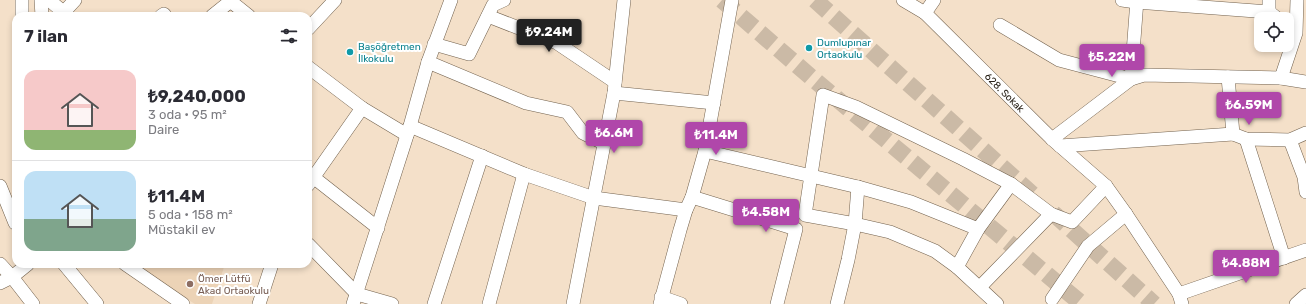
<!DOCTYPE html>
<html lang="tr">
<meta charset="utf-8">
<style>
:root{--surface:#fff;--page:#f7f7f7;--text:#2b2b33;--muted:#7c7c81;--line:#e1e1e2;--accent:#b047aa}
body{margin:0;font-family:Rubik,sans-serif;background:var(--page);color:var(--text);height:100vh;display:flex;flex-direction:column;font-size:15px;white-space:nowrap}
*{box-sizing:border-box;margin:0}
p{font-size:13px;color:var(--muted)}
.icon{flex:none;width:22px;height:22px;fill:none;stroke:currentColor;stroke-width:2;stroke-linecap:round;stroke-linejoin:round}
.map{position:relative;flex:1;overflow:hidden}
.details{position:absolute;left:12px;top:12px;width:300px;height:256px;display:flex;flex-direction:column;background:var(--surface);border-radius:12px;box-shadow:0 2px 6px #0003}
.details>*{flex:none}
.tools{position:absolute;left:1254px;top:12px;display:grid;gap:8px}
.tools a{display:grid;place-items:center;width:40px;height:40px;border-radius:8px;background:var(--surface);box-shadow:0 2px 6px #0003;font-size:20px}
.price{position:absolute;translate:-50% -34px;padding:0 9px;border-radius:4px;background:var(--accent);color:#fff;font-size:13px;line-height:26px;filter:drop-shadow(0 1px 2px #0008)}
.price::after{content:'';position:absolute;left:50%;top:24px;width:12px;height:9px;margin-left:-6px;background:inherit;clip-path:polygon(0 0,100% 0,50% 100%)}
.price.current{background:#222;color:#fff}
ul{padding:0;list-style:none}
li{display:flex;align-items:center;gap:12px;height:100px;padding:0 12px}
li+li{border-top:1px solid var(--line)}
li span{display:grid;place-items:center;flex:none;width:112px;height:80px;border-radius:12px;color:#555}
li>.icon{margin-inline-start:auto}
span .icon{width:48px;height:48px;fill:#fffc;stroke-width:1}
li b{font-size:17px}
h2{display:flex;justify-content:space-between;align-items:center;height:48px;padding:0 12px;font-size:17px}
.map>svg:first-child{display:block}
.built{fill:#ecd3b6}
.lines{fill:none;stroke-linecap:round;stroke-linejoin:round}
.major-tunnel{stroke:#cbbaa6;stroke-width:17;stroke-dasharray:17 8;stroke-linecap:butt}
.minor-casing{stroke:#73624e;stroke-width:14}
.minor{stroke:#fff;stroke-width:13}
.culture-dot{fill:#0f9aa8;stroke:#fff;stroke-width:1.5}
.education-dot{fill:#8d6e63;stroke:#fff;stroke-width:1.5}
.labels{text-anchor:middle;stroke-width:4;stroke-linejoin:round;paint-order:stroke}
.culture-label{font-size:10px;fill:#0d838f;stroke:#fff;text-anchor:start}
.street-label{font-size:10px;fill:#292219;stroke:#fff}
.education-label{font-size:10px;fill:#785e54;stroke:#fff;text-anchor:start}
</style>
<div class="map">
<svg width="1306" height="304" viewBox="0 0 1306 304">
<rect width="100%" height="100%" fill="#f4e0c9"/>
<!-- built -->
<polygon class="built" points="130,264 225,264 212,304 195,304"/>
<g class="lines">
<!-- major-tunnel -->
<g class="major-tunnel">
<polyline points="722,0 812,78 1082,304"/>
<polyline points="815,0 1032,194"/>
<polyline points="1053,213 1154,304"/>
</g>
<defs>
<g id="minor">
<polyline points="41,0 42,16"/>
<polyline points="49,0 68,16"/>
<polyline points="229,0 249,16"/>
<path id="s1" d="M903,0L925,13L1052,139L1106,186L1126,214L1179,294L1182,304"/>
<polyline points="1122,0 1136,2 1269,12 1278,19"/>
<polyline points="1269,0 1269,12"/>
<polyline points="64,12 75,0"/>
<polyline points="925,13 934,0"/>
<polyline points="22,16 22,0"/>
<polyline points="161,16 164,14 165,16"/>
<polyline points="212,16 232,0"/>
<polyline points="488,16 557,43 615,82"/>
<polyline points="1000,25 1059,60 1131,79 1144,75 1281,78 1296,33 1297,0"/>
<polyline points="308,29 335,0"/>
<polyline points="434,44 469,54 493,5 504,0"/>
<polyline points="428,62 526,103 567,112 583,133 603,143"/>
<polyline points="308,67 362,108 407,135"/>
<polyline points="1228,77 1233,134 1246,139 1290,140 1306,133"/>
<polyline points="1281,78 1306,82"/>
<polyline points="614,93 714,103"/>
<polyline points="410,126 524,174 594,198 686,210"/>
<polyline points="1052,139 1131,79 1137,0"/>
<polyline points="1246,139 1284,258"/>
<polyline points="1290,140 1304,177 1306,192"/>
<polyline points="1060,146 1233,134"/>
<polyline points="705,151 858,187 911,202 978,229 1011,184"/>
<polyline points="308,173 378,228"/>
<polyline points="308,185 362,108"/>
<polyline points="0,186 15,223"/>
<polyline points="692,197 796,229 777,304"/>
<polyline points="308,244 357,294 392,304"/>
<polyline points="0,264 12,277 33,304"/>
<polyline points="64,264 97,304"/>
<polyline points="125,264 183,304"/>
<polyline points="957,267 978,229"/>
<polyline points="0,283 12,277 28,264"/>
<polyline points="980,287 1051,214"/>
<polyline points="1179,294 1306,250"/>
<polyline points="661,297 681,304"/>
<polyline points="1052,299 1088,246 1126,214"/>
<polyline points="259,304 272,264"/>
<polyline points="353,304 410,126 428,62 451,0"/>
<polyline points="434,304 482,156"/>
<polyline points="489,304 524,174"/>
<polyline points="573,304 614,93 624,0"/>
<polyline points="660,304 680,230 686,210 692,197 705,151 732,0"/>
<polyline points="837,304 848,260 855,224 858,187"/>
<polyline points="997,304 957,267 935,251 890,232 855,224 805,215 823,95 856,107 963,159 1011,184 1051,214 1072,222 1106,186"/>
<polyline points="1296,304 1306,295"/>
</g>
</defs>
<!-- minor casing -->
<use href="#minor" class="minor-casing"/>
<!-- minor -->
<use href="#minor" class="minor"/>
</g>
<!-- markers -->
<g class="culture-dot">
<circle cx="809" cy="48" r="4"/>
<circle cx="350" cy="52" r="4"/>
</g>
<circle class="education-dot" cx="190" cy="284" r="4"/>
<g class="labels">
<!-- culture labels -->
<g class="culture-label">
<text x="817" y="46">Dumlupınar<tspan x="817" dy="12">Ortaokulu</tspan></text>
<text x="358" y="50">Başöğretmen<tspan x="358" dy="12">İlkokulu</tspan></text>
</g>
<!-- street labels -->
<g class="street-label">
<text dy="4" stroke="none"><textPath href="#s1" startOffset="138">628. Sokak</textPath></text>
</g>
<!-- education labels -->
<g class="education-label">
<text x="198" y="282">Ömer Lütfü<tspan x="198" dy="12">Akad Ortaokulu</tspan></text>
</g>
</g>
</svg>
<div class="tools">
<a><svg class="icon" aria-label="locate" viewBox="0 0 24 24"><circle cx="12" cy="12" r="6"/><path d="M12 2v4M12 18v4M2 12h4M18 12h4"/></svg></a>
</div>
<b class="price current" style="left:549px;top:53px">₺9.24M</b>
<b class="price" style="left:1112px;top:78px">₺5.22M</b>
<b class="price" style="left:1249px;top:126px">₺6.59M</b>
<b class="price" style="left:614px;top:154px">₺6.6M</b>
<b class="price" style="left:716px;top:156px">₺11.4M</b>
<b class="price" style="left:766px;top:233px">₺4.58M</b>
<b class="price" style="left:1246px;top:284px">₺4.88M</b>
<section class="details">
<h2>7 ilan<svg class="icon" aria-label="filters" viewBox="0 0 24 24"><path d="M4 7h16M4 17h16"/><circle cx="9" cy="7" r="2"/><circle cx="15" cy="17" r="2"/></svg></h2>
<ul>
<li><span style="background:linear-gradient(#f6c9c9 75%,#8fb573 0)"><svg class="icon" aria-label="home" viewBox="0 0 24 24"><path d="M3 11l9-7 9 7M6 9v11h12V9"/></svg></span><div><b>₺9,240,000</b><p>3 oda · 95 m²</p><p>Daire</p></div></li>
<li><span style="background:linear-gradient(#bfe0f5 60%,#7fa58c 0)"><svg class="icon" aria-label="home" viewBox="0 0 24 24"><path d="M3 11l9-7 9 7M6 9v11h12V9"/></svg></span><div><b>₺11.4M</b><p>5 oda · 158 m²</p><p>Müstakil ev</p></div></li>
</ul>
</section>
</div>
